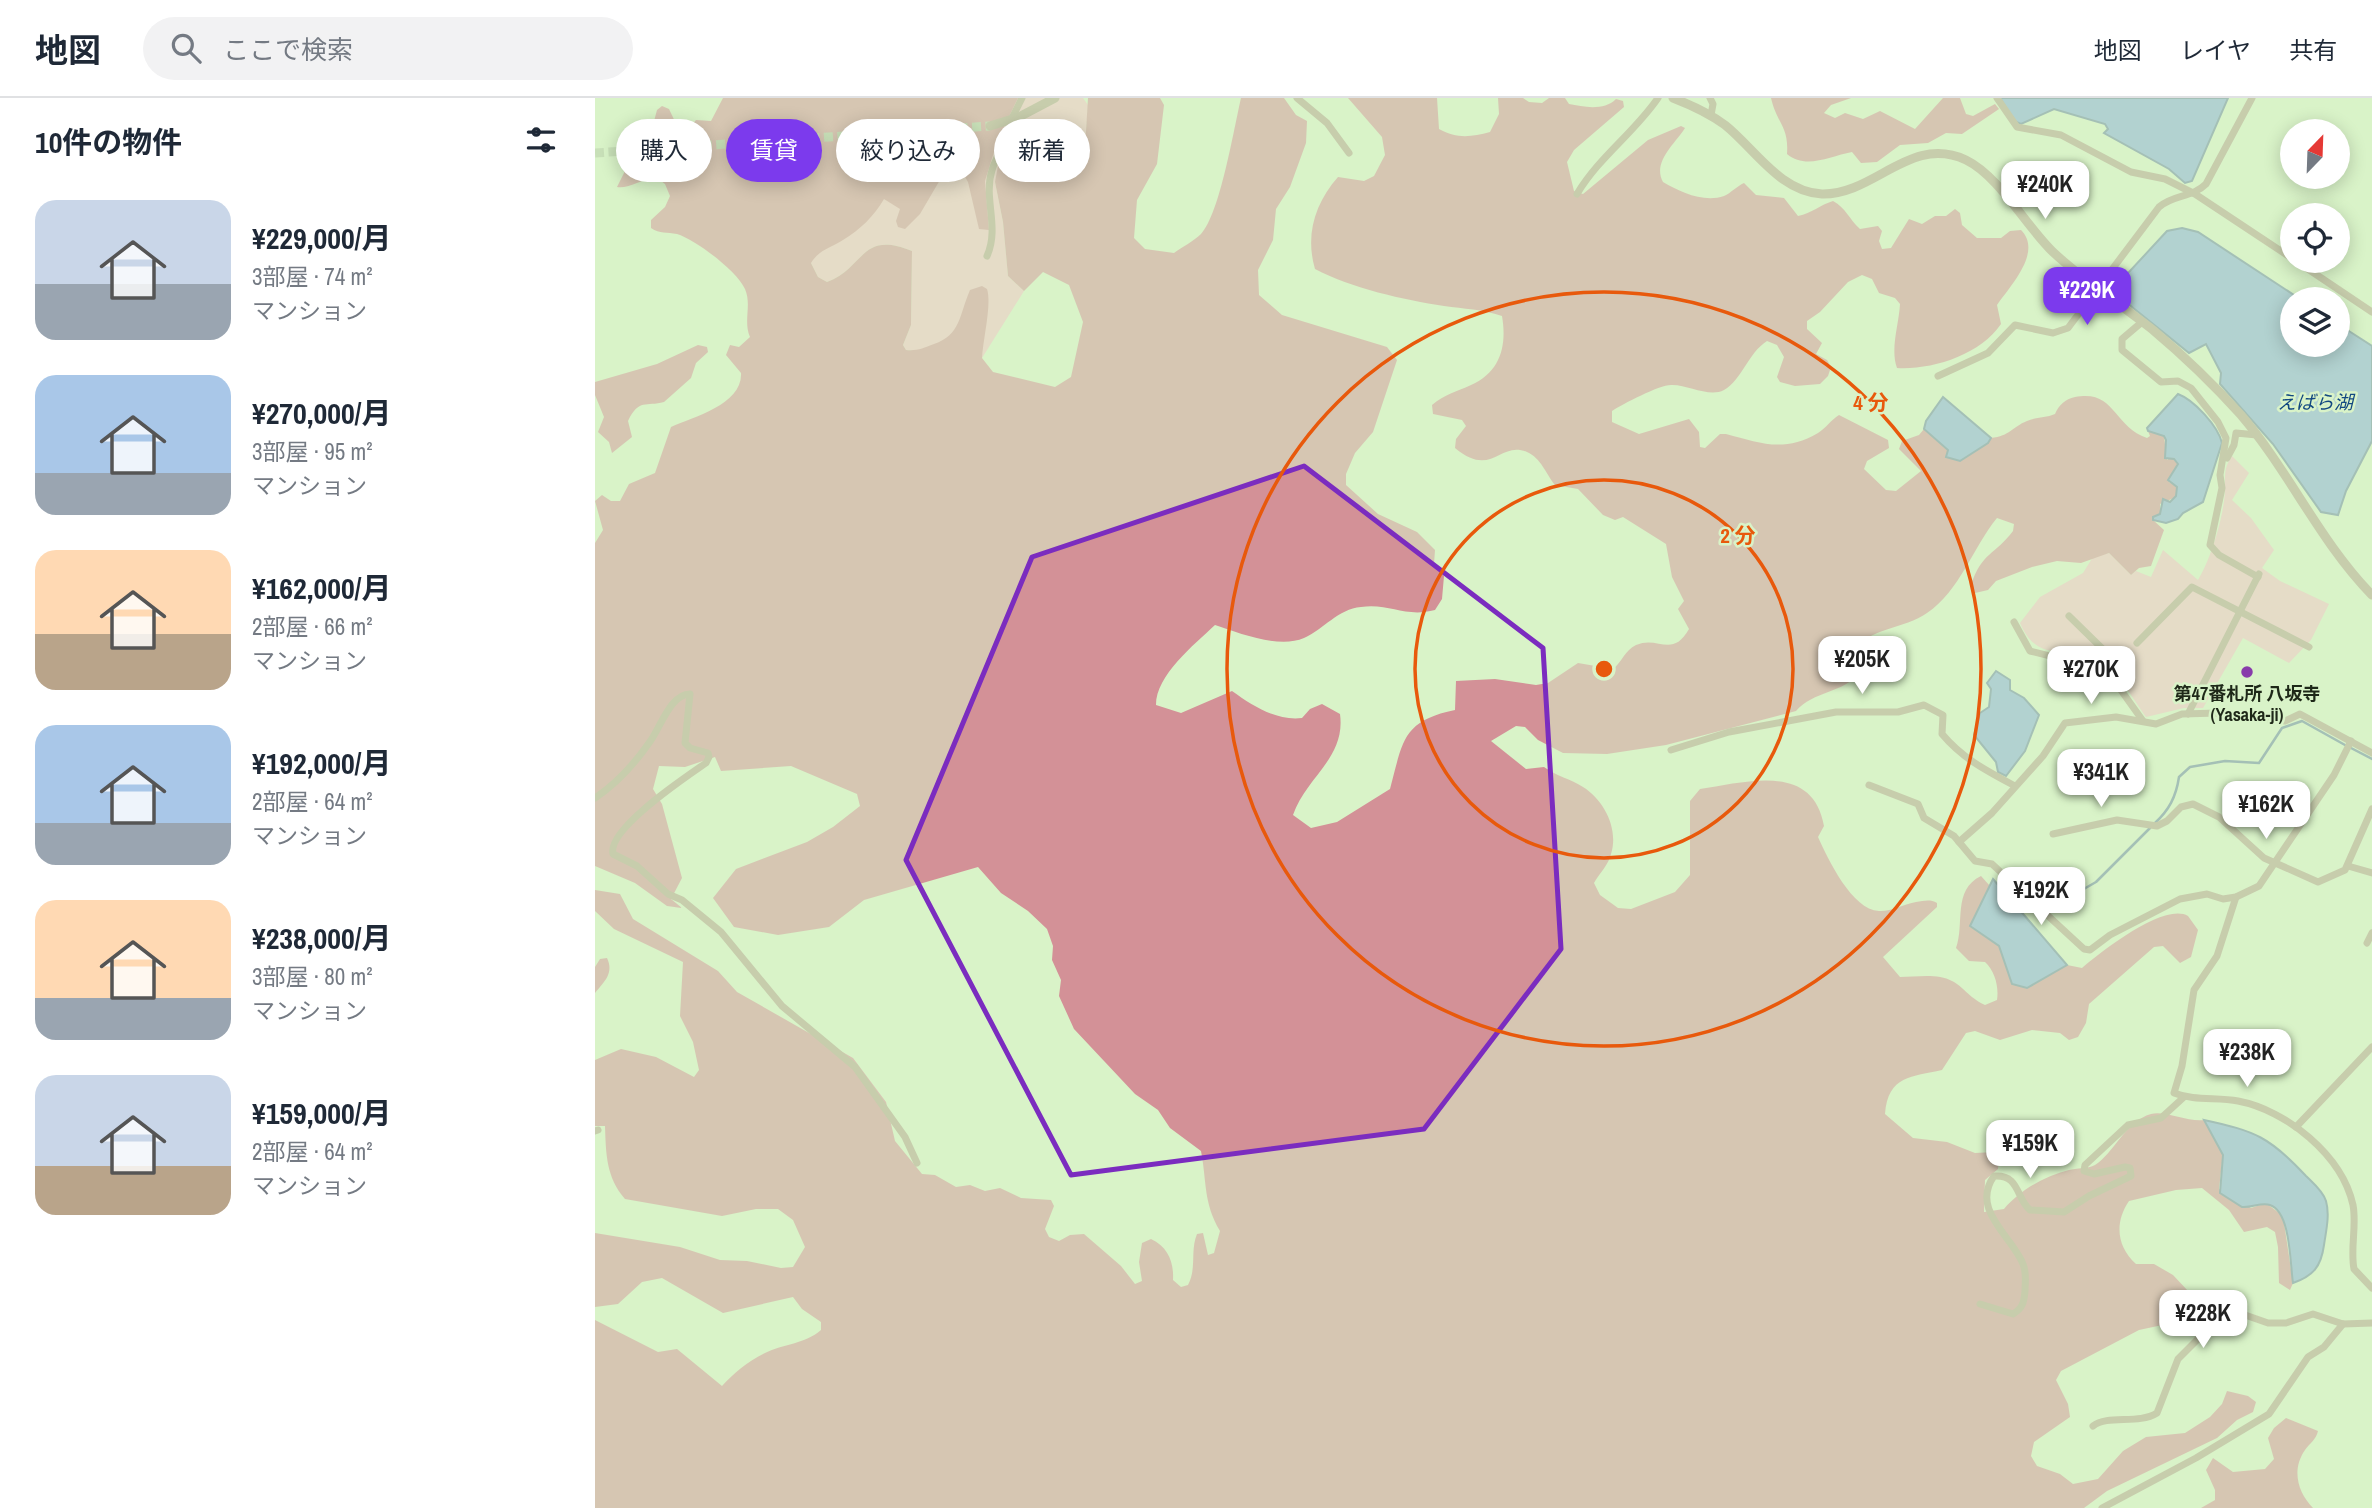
<!DOCTYPE html>
<html lang="ja">
<meta charset="utf-8">
<style>
:root{--surface:#fff;--page:#f2f2f3;--text:#1f2937;--muted:#747a83;--line:#e0e1e3;--accent:#7c3aed}
body{margin:0;font-family:"Archivo Narrow","Noto Sans JP",sans-serif;background:var(--page);color:var(--text);height:100vh;display:flex;flex-direction:column;font-size:26px;white-space:nowrap}
*{box-sizing:border-box;margin:0}
p{font-size:23px;color:var(--muted)}
.icon{flex:none;width:38px;height:38px;fill:none;stroke:currentColor;stroke-width:2;stroke-linecap:round;stroke-linejoin:round}
.map{position:relative;flex:1;overflow:hidden}
.panel{display:flex;flex-direction:column;background:var(--surface);width:595px}
.panel>*{flex:none}
.top-card{position:absolute;left:21px;top:21px;width:665px;height:63px;display:flex;gap:14px}
.needle{width:46px;rotate:23deg}
.tools{position:absolute;left:1685px;top:21px;display:grid;gap:14px}
.tools a{display:grid;place-items:center;width:70px;height:70px;border-radius:50%;background:var(--surface);box-shadow:0 4px 18px #0003;font-size:35px}
.price{position:absolute;translate:-50% -60px;padding:0 16px;border-radius:14px;background:#fff;color:#222;font-size:23px;line-height:46px;filter:drop-shadow(0 2px 4px #0008)}
.price::after{content:'';position:absolute;left:50%;top:42px;width:21px;height:16px;margin-left:-10px;background:inherit;clip-path:polygon(0 0,100% 0,50% 100%)}
.price.active{background:var(--accent);color:#fff}
ul{padding:0;list-style:none}
li{display:flex;align-items:center;gap:21px;height:175px;padding:0 35px}
li span{display:grid;place-items:center;flex:none;width:196px;height:140px;border-radius:21px;color:#555}
li>.icon{margin-inline-start:auto}
span .icon{width:84px;height:84px;fill:#fffc;stroke-width:1}
li b{font-size:30px}
h2{display:flex;justify-content:space-between;align-items:center;height:84px;padding:0 35px;font-size:30px}
.tag{padding:0 24px;border-radius:32px;background:var(--surface);box-shadow:0 4px 18px #0003;font-size:24px;line-height:63px}
.tag.active{background:var(--accent);color:#fff}
header{display:flex;align-items:center;gap:42px;box-sizing:border-box;height:98px;padding:0 35px;background:var(--surface);border-bottom:2px solid var(--line)}
header strong{font-size:33px}
nav{display:flex;gap:38px;margin-inline-start:auto;font-size:24px}
.search{width:490px;height:63px;background:var(--page);display:flex;align-items:center;gap:18px;box-sizing:border-box;padding:0 24px;border-radius:38px;color:var(--muted);font-size:26px}
main{display:flex;flex:1;min-height:0}
.map>svg:first-child{display:block}
.green{fill:#f3c1c5}
.forest{fill:#d39197}
.water{fill:#84aad9;stroke:#65839f;stroke-width:2}
.lines{fill:none;stroke-linecap:round;stroke-linejoin:round}
.stream{stroke:#65839f;stroke-width:2.5}
.tertiary-tunnel{stroke:#b4caa5;stroke-width:9;stroke-dasharray:9 4.5;stroke-linecap:butt}
.minor{stroke:#b1a08a;stroke-width:7}
.tertiary{stroke:#b1a08a;stroke-width:9}
.marked{fill:none;stroke:#7b2cbf;stroke-width:5;stroke-linejoin:round}
.ring{fill:none;stroke:#e8590c;stroke-width:3.5}
.poi-dot{fill:#883bab;stroke:#d9f3c8;stroke-width:2.5}
.labels{text-anchor:middle;stroke-width:5;stroke-linejoin:round;paint-order:stroke}
.poi-label{font-size:18px;font-weight:bold;fill:#1e2818;stroke:#d9f3c8}
.water-label{font-size:19px;font-style:italic;fill:#124881;stroke:#d9f3c8}
.centre{fill:#e8590c;stroke:#d9f3c8;stroke-width:3.5}
.ring-label{font-size:21px;text-anchor:middle;font-weight:bold;fill:#e8590c;stroke:#d9f3c8;stroke-width:5;stroke-linejoin:round;paint-order:stroke}
</style>
<header>
<strong>地図</strong>
<div class="search"><svg class="icon" aria-label="search" viewBox="0 0 24 24"><circle cx="10" cy="10" r="6"/><path d="M15 15l6 6"/></svg>ここで検索</div>
<nav><a>地図</a><a>レイヤ</a><a>共有</a></nav>
</header>
<main>
<section class="panel">
<h2>10件の物件<svg class="icon" aria-label="filters" viewBox="0 0 24 24"><path d="M4 7h16M4 17h16"/><circle cx="9" cy="7" r="2"/><circle cx="15" cy="17" r="2"/></svg></h2>
<ul>
<li><span style="background:linear-gradient(#c9d6e8 60%,#9aa5b1 0)"><svg class="icon" aria-label="home" viewBox="0 0 24 24"><path d="M3 11l9-7 9 7M6 9v11h12V9"/></svg></span><div><b>¥229,000/月</b><p>3部屋 · 74 m²</p><p>マンション</p></div></li>
<li><span style="background:linear-gradient(#a9c7e8 70%,#9aa5b1 0)"><svg class="icon" aria-label="home" viewBox="0 0 24 24"><path d="M3 11l9-7 9 7M6 9v11h12V9"/></svg></span><div><b>¥270,000/月</b><p>3部屋 · 95 m²</p><p>マンション</p></div></li>
<li><span style="background:linear-gradient(#ffd9b3 60%,#b9a48a 0)"><svg class="icon" aria-label="home" viewBox="0 0 24 24"><path d="M3 11l9-7 9 7M6 9v11h12V9"/></svg></span><div><b>¥162,000/月</b><p>2部屋 · 66 m²</p><p>マンション</p></div></li>
<li><span style="background:linear-gradient(#a9c7e8 70%,#9aa5b1 0)"><svg class="icon" aria-label="home" viewBox="0 0 24 24"><path d="M3 11l9-7 9 7M6 9v11h12V9"/></svg></span><div><b>¥192,000/月</b><p>2部屋 · 64 m²</p><p>マンション</p></div></li>
<li><span style="background:linear-gradient(#ffd9b3 70%,#9aa5b1 0)"><svg class="icon" aria-label="home" viewBox="0 0 24 24"><path d="M3 11l9-7 9 7M6 9v11h12V9"/></svg></span><div><b>¥238,000/月</b><p>3部屋 · 80 m²</p><p>マンション</p></div></li>
<li><span style="background:linear-gradient(#c9d6e8 65%,#b9a48a 0)"><svg class="icon" aria-label="home" viewBox="0 0 24 24"><path d="M3 11l9-7 9 7M6 9v11h12V9"/></svg></span><div><b>¥159,000/月</b><p>2部屋 · 64 m²</p><p>マンション</p></div></li>
</ul>
</section>
<div class="map">
<svg width="1777" height="1410" viewBox="0 0 1777 1410">
<rect width="100%" height="100%" fill="#d9f3c8"/>
<!-- green -->
<g class="green">
<path d="M181,0H488L493,7L490,50L470,67L440,80L423,72L412,62L400,84L408,124L413,178L429,193L387,260L337,247L324,253L311,252L308,247L316,227L317,153C265,132 270,170 232,184L223,179L216,165Z"/>
<path d="M1637,358L1654,375L1637,402L1656,420L1679,452L1667,470L1685,483L1734,506L1716,542L1694,565L1648,540L1608,610H1589L1551,619C1538,601 1523,573 1502,562C1469,545 1444,568 1425,525L1445,499L1488,475L1498,459L1514,455L1536,477L1541,473L1556,479L1568,452L1603,482C1616,461 1630,415 1630,390C1630,378 1629,369 1637,358Z"/>
</g>
<!-- forest -->
<g class="forest">
<path d="M128,0H423L403,41L390,83L394,132L384,131L373,84L367,74L370,65L359,58L325,116L310,131L303,129L301,123L305,111L289,101C279,118 265,132 248,142C235,150 224,152 216,165L223,179L232,184C270,170 265,132 317,153L316,227L308,247L311,252C323,253 328,250 339,246C366,237 364,217 375,192L387,188L392,191C397,206 388,241 387,260L398,274L460,289L476,279L488,224L474,187L448,174L429,193L413,178L408,124L400,84L403,68L412,62L423,72L440,80L470,67L490,50L493,0H565L569,7L562,66L542,102L539,140L550,151L579,155C587,149 599,143 606,136C625,116 639,30 646,0H689L701,17L712,23L711,45L695,89L681,111L678,142L663,172L664,197L687,217L792,249L802,262L778,334L760,355L751,376V387L783,416L822,434L840,452L839,466L849,478L847,501L840,512C810,520 795,505 766,509C743,511 729,531 709,540C684,551 644,535 620,527C599,547 561,577 561,607L586,615L637,593C658,608 681,623 707,620L715,611L727,606L745,616C751,660 711,679 698,717L716,730L742,724L795,691C808,643 807,623 860,612L861,583L900,581L941,587L953,585L983,565L1018,571C1027,564 1030,552 1041,547C1063,537 1077,561 1094,531L1083,511L1089,503L1077,479L1071,446L1028,419L1020,422L1008,417L983,391L960,387C951,376 946,360 932,354C905,342 897,381 860,350L861,341L871,328L867,322L838,316L837,307C850,296 861,294 876,287C906,274 912,247 907,218C887,211 869,211 849,208C809,202 756,190 720,171C710,137 720,105 743,79L769,83L779,78L790,57L787,39L753,0H842L844,31C862,41 876,39 895,34L904,16L903,0H928L934,4L947,5L954,0H970L974,6C989,9 1009,13 1021,1L1028,3L1029,9L979,52L972,64L979,93L988,96L1053,42L1086,28L1090,30C1080,46 1057,64 1068,84C1085,94 1109,105 1129,98C1136,95 1142,88 1149,85L1161,97L1189,100L1203,118C1217,115 1225,107 1238,103C1251,110 1254,121 1265,131L1283,128L1287,133L1284,143L1287,151L1296,150L1314,121L1327,126L1340,118H1351L1360,111L1365,115L1367,127L1382,140H1406L1415,133L1426,132C1448,154 1415,188 1402,207L1406,226C1385,257 1337,272 1302,270C1295,251 1304,226 1305,206L1300,200L1284,195L1277,181L1267,177L1253,184L1225,214L1212,223V231L1227,245L1221,256L1232,262L1236,269L1233,278L1225,286L1200,288L1185,284L1182,279L1189,259L1182,247L1172,243C1153,255 1147,282 1129,292C1114,300 1092,286 1076,287C1064,287 1028,306 1017,313V324L1044,336L1094,321L1104,334L1105,349L1110,350L1125,336H1131C1165,345 1189,355 1223,335C1231,330 1236,322 1244,317L1293,342L1294,350L1272,363L1269,371L1291,392L1301,393L1326,373L1304,351L1307,343L1324,337L1329,331L1353,352L1352,359L1365,363L1393,345L1396,340C1415,338 1417,329 1432,323C1441,319 1451,320 1460,316C1464,307 1470,301 1480,299C1520,291 1518,328 1552,340L1555,338L1553,333L1569,338L1572,362L1576,359L1583,366L1574,384L1582,389L1581,399L1565,406V416L1558,422L1569,432L1556,468L1544,470L1536,477L1514,455L1486,465L1462,463L1437,469L1401,483L1393,492L1380,495L1376,487C1387,454 1400,457 1418,433L1419,426L1402,420C1378,449 1365,493 1332,515C1310,531 1272,530 1258,554L1264,575C1249,595 1218,593 1201,613L1071,647L1012,656L968,655L943,642L930,629L921,628L896,643L931,671L949,669C961,678 976,681 988,689C1009,702 1024,731 1016,756C1014,766 1004,776 999,785L1005,797L1023,810L1036,811L1080,794L1095,777V703L1105,691C1152,684 1218,664 1229,728L1223,739C1233,761 1257,812 1284,813C1295,814 1309,806 1321,804C1329,803 1335,801 1342,805V809L1288,859L1305,879C1321,879 1343,875 1357,883C1368,888 1373,899 1390,907L1402,902C1404,889 1400,873 1390,864L1374,863L1361,850C1370,826 1357,792 1386,778L1395,788L1375,828L1404,848L1417,886L1432,890L1472,867L1487,870C1506,854 1569,804 1593,818L1603,832L1596,859L1585,865L1568,848L1559,849L1494,906L1491,925L1483,939L1474,942L1465,935L1437,932L1405,942L1380,933L1371,935L1347,972C1317,979 1293,977 1290,1016L1318,1040L1352,1044L1380,1055L1400,1054L1404,1061L1403,1071L1390,1082L1389,1114L1409,1111C1425,1092 1450,1078 1474,1072C1481,1070 1493,1071 1500,1067C1518,1056 1531,1023 1556,1016C1569,1012 1592,1024 1609,1022L1628,1056L1624,1091L1656,1110L1671,1105L1688,1118L1698,1185L1695,1192L1684,1185L1683,1149L1680,1134L1672,1129L1649,1134L1634,1112L1607,1090L1581,1092L1534,1103C1519,1125 1522,1149 1541,1166H1559L1578,1177L1594,1194L1593,1210L1572,1226L1544,1232L1466,1273L1461,1282L1473,1306L1475,1319L1439,1344L1436,1358L1442,1368L1465,1376L1478,1386L1503,1381L1528,1353L1551,1339L1590,1335L1615,1319L1627,1306L1632,1293L1653,1298L1661,1304L1658,1314L1642,1322L1622,1340L1512,1393L1489,1410H0V1222L63,1254L82,1251L127,1288C139,1275 153,1263 170,1255C188,1246 210,1246 226,1232V1224L207,1211L198,1199L128,1215L67,1180L47,1184L23,1206L0,1209V1135L85,1149L125,1162L152,1163L186,1170L198,1169L210,1149L198,1122L183,1111H161L127,1118L30,1101C11,1079 11,1056 10,1028H0V962L26,951L61,959L99,979L104,972L98,944L85,918L88,864L19,831L0,813V792L25,796L38,821L123,873L142,894L258,960L291,1004L300,1043L327,1076L340,1077L361,1089L375,1087L390,1093L405,1090L426,1100L456,1102L459,1108L450,1131L454,1139L464,1143L475,1137L489,1136L526,1168L540,1186L547,1183L544,1164L547,1145L556,1141C573,1149 579,1164 578,1182L586,1189L593,1187C602,1170 595,1153 602,1136L608,1135L613,1157L619,1155L625,1133C608,1104 612,1084 606,1053L575,1030L563,1012L540,996L479,931L464,898L466,882L457,862L458,848L452,831L433,813L406,795L383,769L269,802L234,829L183,837L139,829L118,800L141,771L212,744L238,729L265,708L262,696L196,668L126,673L120,659L90,669L64,668L58,691L67,706L87,780L76,801L87,810L72,808L40,785L0,768V445L8,432L0,403L7,397L16,403H25L34,386L60,375L76,329C99,319 148,306 146,275L131,257L135,247L144,249L155,239C148,223 157,207 150,191C142,173 101,142 82,136C72,134 65,136 56,130V122L70,109L75,98L70,86L61,79C48,81 33,91 22,89L34,65L50,57L62,12L67,8L74,11L85,34H91L101,22L116,23Z"/>
<path d="M1176,0H1256L1236,7L1229,15L1240,20L1250,15L1268,21L1285,13L1320,31L1348,0H1365L1371,16L1378,18L1400,6L1404,11L1367,36L1351,35L1333,45L1305,47L1282,64L1266,65L1257,54C1235,58 1211,72 1192,56C1194,28 1182,26 1176,0Z"/>
<path d="M103,247L112,249L113,254L101,265L96,280L69,304C51,309 44,300 33,323L37,339L17,355L14,344L3,334L9,319L0,297V284L62,266Z"/>
<path d="M12,860C19,875 10,883 0,895V869L5,861Z"/>
<path d="M1691,1320L1723,1333C1721,1342 1715,1345 1710,1352C1696,1372 1703,1395 1718,1410H1606L1620,1402V1392L1611,1372L1618,1360L1638,1374L1670,1371L1679,1361L1673,1340L1679,1330Z"/>
</g>
<!-- water -->
<g class="water">
<polygon points="1405,0 1633,0 1597,83 1590,85 1574,71 1509,35 1513,31 1510,26 1459,11 1426,26 1419,23"/>
<polygon points="1587,130 1603,134 1705,201 1698,201 1698,247 1743,247 1743,226 1777,248 1777,343 1751,393 1743,417 1726,414 1678,346 1625,286 1626,275 1611,246 1594,255 1521,196 1522,187 1572,133"/>
<path d="M1583,296C1599,302 1623,328 1627,345L1608,404L1588,415L1583,421L1571,425L1558,422V419L1565,416L1568,401L1575,404L1581,398L1582,389L1573,382L1583,366L1579,361L1570,360L1571,342L1569,338L1553,333L1552,330Z"/>
<polygon points="1348,299 1396,340 1393,345 1365,363 1351,359 1353,352 1329,331 1331,323"/>
<polygon points="1401,573 1415,582 1415,592 1429,600 1444,617 1430,653 1411,678 1403,674 1401,664 1379,637 1385,615 1394,609 1396,591 1392,585"/>
<polygon points="1398,781 1472,867 1432,890 1417,886 1404,848 1375,828"/>
<path d="M1609,1022C1660,1033 1675,1039 1711,1078C1718,1085 1728,1093 1731,1103C1735,1117 1731,1133 1729,1147C1726,1169 1718,1178 1698,1185C1695,1166 1696,1114 1675,1107C1666,1104 1657,1110 1647,1109L1625,1095L1628,1057Z"/>
</g>
<g class="lines">
<!-- stream -->
<g class="stream">
<polyline points="1756,650 1777,661"/>
<path d="M1560,725C1574,712 1581,699 1584,679L1595,669L1630,663L1664,665L1687,630L1707,623L1750,647"/>
<polyline points="1461,807 1501,784 1555,730"/>
</g>
<!-- tertiary-tunnel -->
<polyline class="tertiary-tunnel" points="0,55 395,28"/>
<!-- minor -->
<g class="minor">
<polyline points="702,0 732,25 754,55"/>
<polyline points="1115,0 1118,6 1116,17"/>
<polyline points="1402,0 1422,29 1466,37 1536,74 1570,81 1600,96 1698,161"/>
<polyline points="416,22 427,0"/>
<path d="M982,96C1004,59 1039,35 1063,0"/>
<path d="M392,158C405,129 388,101 397,72C403,50 420,36 424,19"/>
<polyline points="1701,163 1777,214"/>
<polyline points="1547,224 1527,241 1527,252 1566,284 1583,283 1596,290 1623,324 1631,340 1625,377 1627,390 1615,447 1624,457 1663,479"/>
<path d="M1343,278L1393,255L1420,227L1458,235L1473,230L1564,109C1579,96 1597,100 1611,86L1657,0"/>
<polyline points="1632,360 1639,347 1641,335 1662,337"/>
<polyline points="1474,518 1520,563 1518,581"/>
<polyline points="1419,524 1435,553 1507,571 1518,581 1548,623"/>
<polyline points="1542,545 1597,489 1714,549"/>
<polyline points="1593,616 1664,476"/>
<path d="M1076,652L1134,634L1241,614H1303L1329,607L1348,617L1347,636C1368,661 1392,673 1420,688"/>
<polyline points="1274,687 1323,706 1329,720 1359,738 1380,763 1397,766 1489,851 1495,852 1515,837 1585,801 1612,796 1628,801 1641,799 1664,788 1739,677 1756,643"/>
<path d="M0,700C21,686 40,665 54,645C65,631 75,596 95,596L90,645L95,650L113,655L114,659L111,665C91,679 12,731 18,756L42,768L73,796L87,802L126,834L187,908L260,969L310,1039L322,1065"/>
<polyline points="1458,736 1522,722 1562,728 1572,723 1586,709 1598,706 1624,719 1669,760 1723,784 1750,772 1777,711"/>
<polyline points="1364,744 1397,715 1448,658 1470,625 1521,619 1561,626 1587,616 1623,615 1690,623 1705,616 1777,655"/>
<polyline points="1753,768 1777,775"/>
<path d="M1641,799L1622,858L1599,892L1587,968L1579,995C1599,1003 1622,999 1643,1003C1691,1012 1747,1057 1758,1107C1762,1128 1755,1150 1759,1171L1777,1190"/>
<polyline points="1772,845 1777,835"/>
<polyline points="1701,1029 1777,949"/>
<polyline points="0,1033 3,1032"/>
<path d="M1385,1206L1418,1216C1428,1210 1429,1204 1430,1193C1430,1183 1432,1176 1428,1166C1417,1138 1375,1112 1399,1078C1425,1076 1421,1101 1435,1112L1469,1114L1494,1098L1536,1078L1535,1070L1530,1069L1499,1076L1489,1073L1490,1067L1533,1027L1566,1020L1589,999"/>
<path d="M1498,1328C1513,1316 1543,1327 1562,1315L1583,1261L1633,1211L1673,1225H1691L1718,1216L1748,1226L1777,1225"/>
<polyline points="1507,1410 1601,1360 1674,1316 1713,1259 1729,1249 1748,1226"/>
</g>
<!-- tertiary -->
<g class="tertiary">
<path d="M1078,0C1096,7 1114,15 1130,27C1160,51 1185,94 1227,96C1280,97 1315,36 1371,62C1404,78 1431,128 1458,154C1489,183 1525,206 1558,232C1589,258 1619,287 1646,317C1694,373 1725,444 1777,497"/>
<polyline points="395,28 424,19 460,0"/>
</g>
</g>
<!-- marked area -->
<path d="M0 0H1777V1410H0ZM709,368L948,550L966,851L829,1031L476,1077L311,762L437,459Z" fill="#d9f3c8" fill-opacity=".55" fill-rule="evenodd"/>
<path class="marked" d="M709,368L948,550L966,851L829,1031L476,1077L311,762L437,459Z"/>
<!-- distance rings -->
<g class="ring">
<circle cx="1009" cy="571" r="189"/>
<circle cx="1009" cy="571" r="377"/>
</g>
<!-- markers -->
<circle class="poi-dot" cx="1652" cy="574" r="7"/>
<g class="labels">
<!-- poi labels -->
<g class="poi-label">
<text x="1652" y="602">第47番札所 八坂寺<tspan x="1652" dy="21">(Yasaka-ji)</tspan></text>
</g>
<!-- water labels -->
<g class="water-label">
<text x="1720" y="311">えばら湖</text>
</g>
</g>
<circle cx="1009" cy="571" r="10" class="centre"/>
<g class="ring-label">
<text x="1276" y="312">4 分</text>
<text x="1143" y="445">2 分</text>
</g>
</svg>
<div class="tools">
<a><svg class="needle" viewBox="-14 -14 28 28"><path d="M0-13l5 13h-10z" fill="#e53935"/><path d="M0 13l5-13h-10z" fill="#747a83"/></svg></a>
<a><svg class="icon" aria-label="locate" viewBox="0 0 24 24"><circle cx="12" cy="12" r="6"/><path d="M12 2v4M12 18v4M2 12h4M18 12h4"/></svg></a>
<a><svg class="icon" aria-label="layers" viewBox="0 0 24 24"><path d="M12 4l9 5-9 5-9-5zM3 14l9 5 9-5"/></svg></a>
</div>
<b class="price" style="left:1450px;top:123px">¥240K</b>
<b class="price active" style="left:1492px;top:229px">¥229K</b>
<b class="price" style="left:1267px;top:598px">¥205K</b>
<b class="price" style="left:1496px;top:608px">¥270K</b>
<b class="price" style="left:1506px;top:711px">¥341K</b>
<b class="price" style="left:1671px;top:743px">¥162K</b>
<b class="price" style="left:1446px;top:829px">¥192K</b>
<b class="price" style="left:1652px;top:991px">¥238K</b>
<b class="price" style="left:1435px;top:1082px">¥159K</b>
<b class="price" style="left:1608px;top:1252px">¥228K</b>
<div class="top-card">
<a class="tag">購入</a>
<a class="tag active">賃貸</a>
<a class="tag">絞り込み</a>
<a class="tag">新着</a>
</div>
</div>
</main>
